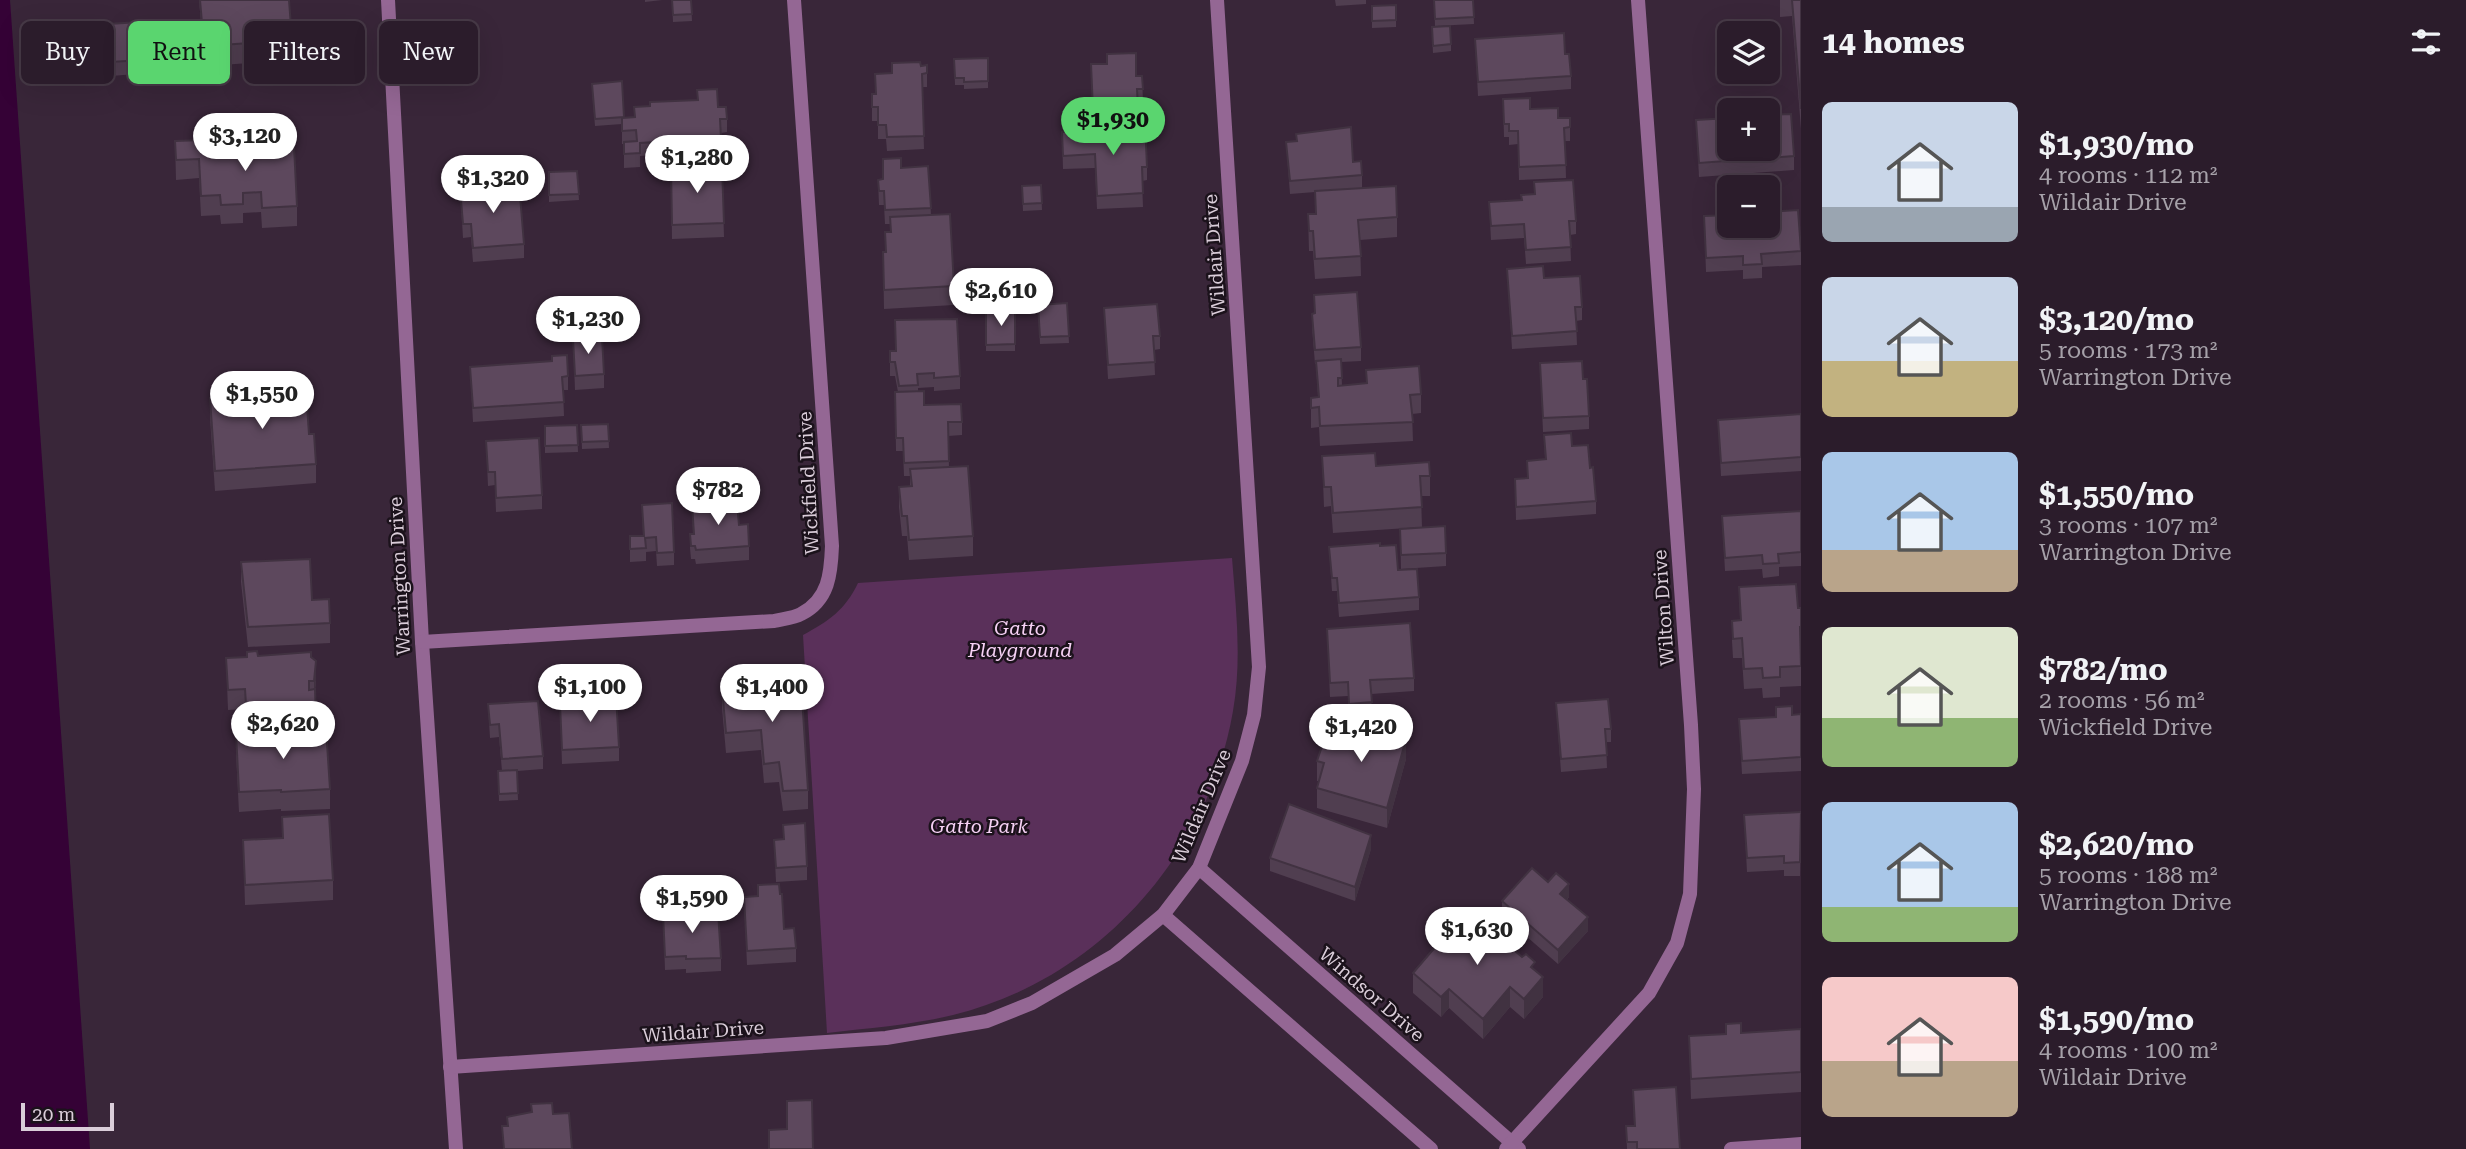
<!DOCTYPE html>
<meta charset="utf-8">
<style>
:root{--surface:#2b1c2b;--page:#332533;--text:#f1f3f6;--muted:#a6a1a9;--line:#473a47;--accent:#5ad56f}
body{margin:0;font-family:"Roboto Serif",serif;background:var(--page);color:var(--text);height:100vh;display:flex;flex-direction:column;font-size:26px;white-space:nowrap}
*{box-sizing:border-box;margin:0}
p{font-size:23px;color:var(--muted)}
.icon{flex:none;width:38px;height:38px;fill:none;stroke:currentColor;stroke-width:2;stroke-linecap:round;stroke-linejoin:round}
.map{position:relative;flex:1;overflow:hidden}
.side{display:flex;flex-direction:column;background:var(--surface);width:665px}
.side>*{flex:none}
.banner{position:absolute;left:21px;top:21px;width:665px;height:63px;display:flex;gap:14px}
.buttons{position:absolute;left:1717px;top:21px;display:grid;gap:14px}
.buttons a{display:grid;place-items:center;width:63px;height:63px;border-radius:10px;background:var(--surface);box-shadow:0 7px 28px #0002,0 0 0 2px var(--line);font-size:35px}
.scale{position:absolute;left:21px;bottom:18px;width:93px;box-sizing:border-box;padding-left:7px;border:4px solid #dacdd9;border-top:0;font-size:19px;line-height:24px;white-space:nowrap;color:#dacdd9;-webkit-text-stroke:5px #1b121b;paint-order:stroke}
.price{position:absolute;translate:-50% -60px;padding:0 16px;border-radius:24px;background:#fff;color:#222;font-size:23px;line-height:46px;filter:drop-shadow(0 2px 4px #0008)}
.price::after{content:'';position:absolute;left:50%;top:42px;width:21px;height:16px;margin-left:-10px;background:inherit;clip-path:polygon(0 0,100% 0,50% 100%)}
.price.active{background:var(--accent);color:#111}
ul{padding:0;list-style:none}
li{display:flex;align-items:center;gap:21px;height:175px;padding:0 21px}
li span{display:grid;place-items:center;flex:none;width:196px;height:140px;border-radius:10px;color:#555}
li>.icon{margin-inline-start:auto}
span .icon{width:84px;height:84px;fill:#fffc;stroke-width:1}
li b{font-size:30px}
h2{display:flex;justify-content:space-between;align-items:center;height:84px;padding:0 21px;font-size:30px}
.tag{padding:0 24px;border-radius:10px;background:var(--surface);box-shadow:0 7px 28px #0002,0 0 0 2px var(--line);font-size:24px;line-height:63px}
.tag.active{background:var(--accent);color:#111}
main{display:flex;flex:1;min-height:0}
.map>svg:first-child{display:block}
.green{fill:#5a305a}
.water{fill:#350236}
.lines{fill:none;stroke-linecap:round;stroke-linejoin:round}
.lane{stroke:#946794;stroke-width:14}
.street{stroke:#946794;stroke-width:14}
.wall{fill:#503e50}
.shaded-wall{fill:#413241}
.building{fill:#5d485d;stroke:#413241;stroke-width:2}
.labels{text-anchor:middle;stroke-width:5;stroke-linejoin:round;paint-order:stroke}
.street-label{font-size:19px;fill:#dacdd9;stroke:#1b121b}
.park-label{font-size:19px;font-style:italic;fill:#f6d1f5;stroke:#1b121b}
</style>
<main>
<div class="map">
<svg width="1801" height="1149" viewBox="0 0 1801 1149">
<rect width="100%" height="100%" fill="#392639"/>
<!-- green -->
<path class="green" d="M1232,558C1236,609 1242,660 1233,711C1208,857 1097,980 953,1015C912,1025 869,1028 827,1033L803,635C829,621 845,610 858,583Z"/>
<!-- water -->
<polygon class="water" points="0,0 10,0 90,1149 0,1149"/>
<g class="lines">
<!-- lane -->
<polyline class="lane" points="1731,1149 1801,1144"/>
<!-- street -->
<g class="street">
<polyline points="388,0 422,642 456,1149"/>
<path d="M422,642L774,621C782,619 794,618 801,614C829,600 831,573 832,546L794,0"/>
<polyline points="1199,868 1519,1149"/>
<polyline points="1163,915 1431,1149"/>
<polyline points="450,1067 886,1038 987,1021 1032,1003 1115,955 1163,915 1199,868 1242,761 1254,715 1259,667 1217,0"/>
<polyline points="1506,1149 1649,993 1677,943 1690,894 1694,789 1691,725 1638,0"/>
</g>
</g>
<!-- wall -->
<g class="wall">
<polygon points="199,0 289,0 292,40 292,60 181,68 179,25 201,23"/>
<polygon points="645,0 662,0 645,2"/>
<polygon points="672,0 691,0 692,21 673,22"/>
<polygon points="1335,0 1366,0 1366,4 1336,6"/>
<polygon points="1434,0 1473,0 1474,24 1435,26"/>
<polygon points="1780,0 1801,0 1801,129 1792,16 1780,17"/>
<polygon points="1396,5 1396,27 1372,28 1372,6"/>
<polygon points="108,24 157,35 178,54 178,67 173,68 173,71 111,76"/>
<polygon points="1432,34 1451,44 1451,51 1433,53"/>
<polygon points="1475,39 1565,54 1571,76 1571,89 1478,96"/>
<polygon points="988,58 988,88 964,89 964,85 955,85 954,59"/>
<polygon points="1091,64 1136,76 1142,76 1143,102 1138,102 1138,121 1147,167 1147,180 1142,181 1143,207 1097,209 1095,168 1063,169 1062,132 1114,137 1123,137 1123,122 1093,124"/>
<polygon points="927,65 927,87 922,87 924,149 887,151 886,139 878,139 878,121 872,121 872,94 876,94 875,74 892,73"/>
<polygon points="592,90 624,118 634,117 650,106 697,100 697,90 718,107 727,119 727,132 721,133 721,151 640,156 640,167 624,168 624,144 622,144 622,124 595,126"/>
<polygon points="1503,99 1558,118 1570,118 1570,141 1565,141 1566,178 1519,180 1518,144 1509,145 1509,137 1504,137"/>
<polygon points="1696,120 1794,156 1794,170 1699,177"/>
<polygon points="1296,134 1353,162 1362,175 1362,188 1397,217 1397,237 1360,240 1361,276 1315,279 1313,251 1309,251 1308,214 1315,214 1315,192 1290,194 1286,142 1296,141"/>
<polygon points="175,141 204,150 297,206 297,226 262,228 261,212 243,213 243,223 221,224 220,215 201,216 199,178 176,180"/>
<polygon points="883,159 901,168 928,166 931,215 954,286 954,305 884,309 883,252 885,252 885,232 890,232 890,224 885,224 884,205 879,205 878,180 883,179"/>
<polygon points="722,166 724,237 672,239 671,167"/>
<polygon points="577,171 579,200 549,202 549,172"/>
<polygon points="1041,185 1042,210 1023,211 1022,186"/>
<polygon points="460,188 524,244 524,258 473,262 471,237 463,238"/>
<polygon points="1489,202 1576,221 1576,234 1570,235 1571,261 1526,264 1524,238 1491,240"/>
<polygon points="1704,216 1801,251 1801,265 1762,267 1762,278 1743,279 1743,270 1706,272"/>
<polygon points="1507,269 1544,278 1582,307 1582,320 1576,321 1577,345 1512,349"/>
<polygon points="1314,295 1361,347 1361,361 1341,362 1342,386 1366,383 1366,370 1421,394 1421,413 1412,414 1413,441 1320,446 1319,427 1311,428 1311,398 1318,397 1316,364 1315,364 1312,327 1312,314 1314,313"/>
<polygon points="1067,303 1069,343 1040,344 1038,305"/>
<polygon points="1104,308 1160,336 1160,349 1154,350 1155,375 1108,379"/>
<polygon points="1015,310 1015,351 986,351 986,311"/>
<polygon points="895,320 960,376 960,389 934,391 934,387 918,388 918,391 924,405 962,422 962,435 948,436 949,467 973,536 973,556 909,560 907,536 902,536 899,507 899,487 910,486 910,476 904,476 903,451 896,451 895,392 898,392 895,376 890,376 890,351 896,351"/>
<polygon points="573,339 604,374 604,388 575,390"/>
<polygon points="1540,363 1583,379 1589,416 1589,429 1543,432"/>
<polygon points="470,367 568,376 568,390 563,390 564,416 473,422"/>
<polygon points="210,398 309,434 316,464 316,483 215,491 210,418"/>
<polygon points="1801,414 1801,471 1721,476 1718,420"/>
<polygon points="608,424 609,448 582,449 581,425"/>
<polygon points="577,425 578,452 545,453 545,426"/>
<polygon points="1544,435 1572,446 1590,468 1596,501 1596,514 1516,520 1515,479 1528,478 1527,461 1545,459"/>
<polygon points="486,441 542,495 542,509 496,512 495,485 488,486"/>
<polygon points="1322,456 1430,476 1430,496 1421,496 1422,527 1333,533 1331,506 1324,507"/>
<polygon points="642,505 674,552 674,565 657,566 656,551 646,552 646,561 630,562 630,536 643,536"/>
<polygon points="692,505 749,546 749,560 696,564 695,559 691,559 690,548 690,534 693,534"/>
<polygon points="1801,511 1801,566 1779,567 1779,576 1763,578 1762,569 1725,571 1722,516"/>
<polygon points="1400,529 1446,553 1446,566 1401,569"/>
<polygon points="1380,546 1419,597 1419,610 1339,617 1337,591 1332,591 1329,547"/>
<polygon points="241,562 312,600 330,623 330,643 248,647 241,582"/>
<polygon points="1739,587 1798,608 1801,608 1801,686 1780,687 1780,697 1763,698 1762,688 1744,689 1742,658 1733,658 1732,641 1732,621 1740,620"/>
<polygon points="1327,629 1414,678 1414,691 1371,694 1372,716 1349,717 1348,696 1330,697"/>
<polygon points="258,656 316,680 315,692 316,728 330,789 330,809 281,811 281,809 239,812 236,753 236,733 247,733 245,709 228,710 226,658"/>
<polygon points="778,683 808,790 808,809 783,811 779,782 764,783 761,750 726,753 722,708 722,688"/>
<polygon points="585,703 619,747 619,761 562,764 560,704"/>
<polygon points="1556,703 1611,729 1611,742 1606,742 1607,768 1561,772"/>
<polygon points="488,704 543,756 543,769 517,771 518,800 499,801 498,771 502,771 499,737 490,738"/>
<polygon points="1776,707 1792,715 1801,714 1801,771 1742,774 1739,719 1776,717"/>
<polygon points="1406,759 1387,828 1317,808 1317,788 1319,781 1317,781 1317,761"/>
<polygon points="1801,812 1800,876 1784,876 1784,870 1747,872 1744,815"/>
<polygon points="282,817 333,880 333,900 245,905 243,840 282,838"/>
<polygon points="783,825 807,866 807,880 776,882 774,840 783,839"/>
<polygon points="1371,849 1355,901 1270,871 1270,858"/>
<polygon points="1548,882 1569,897 1567,900 1588,931 1558,964 1502,915 1502,901"/>
<polygon points="780,894 784,929 796,948 796,962 747,965 744,897"/>
<polygon points="663,914 721,958 721,971 686,973 686,969 665,970"/>
<polygon points="1535,970 1543,997 1524,1019 1510,1007 1483,1039 1449,1008 1441,1017 1413,993 1413,973"/>
<polygon points="1801,1029 1801,1092 1691,1099 1689,1036"/>
<polygon points="1633,1090 1680,1149 1627,1149 1626,1126 1634,1126"/>
</g>
<!-- shaded-wall -->
<g class="shaded-wall">
<polygon points="316,661 316,680 314,700 314,681"/>
<polygon points="1406,739 1406,759 1387,828 1387,808"/>
<polygon points="1371,835 1371,849 1355,901 1355,887"/>
<polygon points="1569,884 1569,897 1560,907 1560,894"/>
<polygon points="1588,917 1588,931 1558,964 1558,950"/>
<polygon points="1543,977 1543,997 1524,1019 1524,999"/>
<polygon points="1510,987 1510,1007 1483,1039 1483,1019"/>
<polygon points="1449,989 1449,1008 1441,1017 1441,997"/>
</g>
<!-- building -->
<g class="building">
<polygon points="200,0 289,0 292,40 181,48 179,25 202,23"/>
<polygon points="672,0 691,0 692,14 673,15"/>
<polygon points="1434,0 1473,0 1474,17 1435,19"/>
<polygon points="1792,0 1801,0 1801,109"/>
<polygon points="1396,5 1396,20 1372,21 1372,6"/>
<polygon points="156,21 157,35 177,33 178,54 173,54 173,58 111,62 108,24"/>
<polygon points="1450,26 1451,44 1433,46 1432,27"/>
<polygon points="1564,33 1565,54 1569,54 1571,76 1478,82 1475,39"/>
<polygon points="1136,53 1136,76 1142,76 1143,89 1137,89 1138,108 1093,110 1091,64 1107,64 1107,54"/>
<polygon points="988,58 988,81 964,82 964,78 955,78 954,59"/>
<polygon points="920,62 921,66 927,65 927,73 922,74 924,136 887,137 886,125 878,125 878,107 872,107 872,94 876,94 875,74 892,73 892,63"/>
<polygon points="622,81 624,117 595,119 592,84"/>
<polygon points="717,89 718,107 726,107 727,119 720,119 721,138 640,143 640,153 624,154 624,142 637,141 636,130 622,131 622,118 635,117 634,107 650,106 650,102 698,100 697,90"/>
<polygon points="1530,98 1530,109 1558,108 1558,118 1570,118 1570,127 1564,128 1566,165 1519,167 1518,131 1509,131 1509,124 1504,124 1503,99"/>
<polygon points="1791,114 1794,156 1699,163 1696,120 1729,118 1729,149 1768,149 1768,115"/>
<polygon points="1145,121 1147,167 1142,167 1143,193 1097,196 1095,154 1063,156 1062,132 1114,129 1114,137 1124,137 1123,122"/>
<polygon points="1351,127 1353,162 1361,161 1362,175 1290,181 1286,142 1297,141 1296,134"/>
<polygon points="203,140 204,150 294,146 297,206 262,208 261,192 243,193 243,204 221,205 220,195 201,196 199,159 176,160 175,141"/>
<polygon points="901,158 901,168 928,166 931,208 885,210 884,191 879,191 878,180 883,179 883,159"/>
<polygon points="722,166 724,223 672,225 671,167"/>
<polygon points="577,171 579,194 549,195 549,172"/>
<polygon points="1573,180 1576,221 1569,221 1571,247 1526,250 1524,224 1491,226 1489,202 1522,200 1521,195 1535,194 1534,182"/>
<polygon points="519,183 524,244 473,248 471,224 463,224 460,188"/>
<polygon points="1041,185 1042,203 1023,204 1022,186"/>
<polygon points="1396,186 1397,217 1358,220 1361,256 1315,259 1313,231 1309,231 1308,214 1316,214 1315,191"/>
<polygon points="1798,210 1801,251 1761,254 1762,264 1743,265 1743,256 1706,258 1704,216 1729,215 1729,226 1768,226 1768,212"/>
<polygon points="950,214 954,286 884,290 883,252 886,252 885,232 891,232 890,217"/>
<polygon points="1543,266 1544,278 1580,276 1582,307 1575,307 1577,331 1512,336 1507,269"/>
<polygon points="1357,292 1361,347 1315,350 1312,314 1315,313 1314,295"/>
<polygon points="1067,303 1069,336 1040,337 1038,305"/>
<polygon points="1157,304 1160,336 1153,336 1155,362 1108,365 1104,308"/>
<polygon points="1015,310 1015,344 986,345 986,311"/>
<polygon points="957,319 960,376 934,378 934,373 917,374 918,385 899,386 895,362 890,362 890,351 896,351 895,320"/>
<polygon points="602,337 604,374 575,376 573,339"/>
<polygon points="567,355 568,376 562,377 564,402 473,408 470,367 552,361 552,356"/>
<polygon points="1341,359 1342,378 1338,378 1338,386 1367,383 1366,370 1419,366 1421,394 1410,395 1413,422 1320,426 1319,407 1311,408 1311,398 1319,397 1316,361"/>
<polygon points="1582,361 1583,379 1587,379 1589,416 1543,418 1540,363"/>
<polygon points="306,391 309,434 314,434 316,464 215,471 210,398"/>
<polygon points="924,391 924,405 961,404 962,422 948,422 949,461 904,463 903,438 896,438 895,392"/>
<polygon points="1801,414 1801,457 1721,463 1718,420"/>
<polygon points="608,424 609,441 582,442 581,425"/>
<polygon points="577,425 578,445 545,446 545,426"/>
<polygon points="1571,433 1572,446 1588,445 1590,468 1593,467 1596,501 1516,507 1515,479 1528,478 1527,461 1546,459 1544,435"/>
<polygon points="539,438 542,495 496,498 495,472 488,472 486,441"/>
<polygon points="1375,453 1376,466 1429,462 1430,476 1420,476 1422,507 1333,513 1331,487 1324,487 1322,456"/>
<polygon points="968,466 973,536 909,540 907,516 902,516 899,487 912,486 910,469"/>
<polygon points="737,502 739,525 748,524 749,546 696,550 695,546 691,546 690,534 694,534 692,505"/>
<polygon points="672,503 674,552 657,553 656,537 645,538 646,548 630,549 630,536 644,536 642,505"/>
<polygon points="1801,511 1801,552 1778,554 1779,563 1763,564 1762,555 1725,558 1722,516"/>
<polygon points="1445,526 1446,553 1401,555 1400,529"/>
<polygon points="1380,543 1380,546 1396,545 1398,570 1417,569 1419,597 1339,603 1337,578 1332,578 1329,547"/>
<polygon points="310,559 312,600 329,599 330,623 248,627 241,562"/>
<polygon points="1796,584 1798,608 1801,608 1801,627 1800,627 1801,666 1780,667 1780,677 1763,678 1762,668 1744,669 1742,638 1733,639 1732,621 1741,620 1739,587"/>
<polygon points="1410,623 1414,678 1370,680 1372,702 1349,704 1348,682 1330,683 1327,629"/>
<polygon points="257,651 258,656 311,652 311,657 316,661 314,681 309,681 309,690 315,689 316,717 247,721 245,689 228,690 226,658 247,657 247,652"/>
<polygon points="778,678 778,683 801,681 808,790 783,791 779,762 764,764 761,730 726,733 722,688 748,686 748,680"/>
<polygon points="616,695 619,747 562,750 560,704 585,703 585,697"/>
<polygon points="1608,699 1611,729 1605,729 1607,755 1561,759 1556,703"/>
<polygon points="538,701 543,756 502,759 499,724 490,725 488,704"/>
<polygon points="1792,706 1792,715 1801,714 1801,757 1742,761 1739,719 1776,717 1776,707"/>
<polygon points="1340,721 1406,739 1387,808 1317,788 1324,763 1317,761 1323,743 1333,745"/>
<polygon points="326,728 330,789 281,792 281,790 239,792 236,733"/>
<polygon points="517,770 518,793 499,794 498,771"/>
<polygon points="1289,804 1371,835 1355,887 1270,858"/>
<polygon points="1801,812 1800,862 1784,863 1784,856 1747,858 1744,815"/>
<polygon points="329,814 333,880 245,885 243,840 283,838 282,817"/>
<polygon points="805,823 807,866 776,868 774,840 784,839 783,825"/>
<polygon points="1532,868 1548,882 1556,873 1569,884 1560,894 1588,917 1558,950 1502,901"/>
<polygon points="779,884 780,894 782,894 784,929 794,928 796,948 747,951 744,897 758,896 758,885"/>
<polygon points="1467,910 1522,957 1526,954 1535,962 1531,967 1543,977 1524,999 1510,987 1483,1019 1449,989 1441,997 1413,973"/>
<polygon points="718,911 721,958 686,959 686,956 665,957 663,914"/>
<polygon points="1741,1023 1741,1033 1801,1029 1801,1072 1691,1079 1689,1036 1726,1034 1726,1024"/>
<polygon points="1676,1087 1680,1149 1637,1149 1637,1142 1627,1142 1626,1126 1635,1126 1633,1090"/>
<polygon points="812,1100 813,1149 769,1149 769,1130 787,1129 787,1101"/>
<polygon points="552,1103 553,1114 569,1113 572,1149 504,1149 502,1126 508,1126 507,1117 532,1112 531,1104"/>
</g>
<g class="labels">
<!-- street labels -->
<g class="street-label">
<text transform="translate(1214 255) rotate(-94)" y="7">Wildair Drive</text>
<text transform="translate(808 483) rotate(-93)" y="7">Wickfield Drive</text>
<text transform="translate(399 576) rotate(-93)" y="7">Warrington Drive</text>
<text transform="translate(1663 608) rotate(-94)" y="7">Wilton Drive</text>
<text transform="translate(1201 806) rotate(-67)" y="7">Wildair Drive</text>
<text transform="translate(1372 994) rotate(41)" y="7">Windsor Drive</text>
<text transform="translate(703 1031) rotate(-4)" y="7">Wildair Drive</text>
</g>
<!-- park labels -->
<g class="park-label">
<text x="1020" y="635">Gatto<tspan x="1020" dy="22">Playground</tspan></text>
<text x="979" y="833">Gatto Park</text>
</g>
</g>
</svg>
<div class="buttons">
<a><svg class="icon" aria-label="layers" viewBox="0 0 24 24"><path d="M12 4l9 5-9 5-9-5zM3 14l9 5 9-5"/></svg></a>
<a>+</a>
<a>−</a>
</div>
<div class="scale">20 m</div>
<b class="price active" style="left:1113px;top:157px">$1,930</b>
<b class="price" style="left:245px;top:173px">$3,120</b>
<b class="price" style="left:697px;top:195px">$1,280</b>
<b class="price" style="left:493px;top:215px">$1,320</b>
<b class="price" style="left:1001px;top:328px">$2,610</b>
<b class="price" style="left:588px;top:356px">$1,230</b>
<b class="price" style="left:262px;top:431px">$1,550</b>
<b class="price" style="left:718px;top:527px">$782</b>
<b class="price" style="left:590px;top:724px">$1,100</b>
<b class="price" style="left:772px;top:724px">$1,400</b>
<b class="price" style="left:283px;top:761px">$2,620</b>
<b class="price" style="left:1361px;top:764px">$1,420</b>
<b class="price" style="left:692px;top:935px">$1,590</b>
<b class="price" style="left:1477px;top:967px">$1,630</b>
<div class="banner">
<a class="tag">Buy</a>
<a class="tag active">Rent</a>
<a class="tag">Filters</a>
<a class="tag">New</a>
</div>
</div>
<section class="side">
<h2>14 homes<svg class="icon" aria-label="filters" viewBox="0 0 24 24"><path d="M4 7h16M4 17h16"/><circle cx="9" cy="7" r="2"/><circle cx="15" cy="17" r="2"/></svg></h2>
<ul>
<li><span style="background:linear-gradient(#c9d6e8 75%,#9aa5b1 0)"><svg class="icon" aria-label="home" viewBox="0 0 24 24"><path d="M3 11l9-7 9 7M6 9v11h12V9"/></svg></span><div><b>$1,930/mo</b><p>4 rooms · 112 m²</p><p>Wildair Drive</p></div></li>
<li><span style="background:linear-gradient(#c9d6e8 60%,#c2b280 0)"><svg class="icon" aria-label="home" viewBox="0 0 24 24"><path d="M3 11l9-7 9 7M6 9v11h12V9"/></svg></span><div><b>$3,120/mo</b><p>5 rooms · 173 m²</p><p>Warrington Drive</p></div></li>
<li><span style="background:linear-gradient(#a9c7e8 70%,#b9a48a 0)"><svg class="icon" aria-label="home" viewBox="0 0 24 24"><path d="M3 11l9-7 9 7M6 9v11h12V9"/></svg></span><div><b>$1,550/mo</b><p>3 rooms · 107 m²</p><p>Warrington Drive</p></div></li>
<li><span style="background:linear-gradient(#dfe7d0 65%,#8fb573 0)"><svg class="icon" aria-label="home" viewBox="0 0 24 24"><path d="M3 11l9-7 9 7M6 9v11h12V9"/></svg></span><div><b>$782/mo</b><p>2 rooms · 56 m²</p><p>Wickfield Drive</p></div></li>
<li><span style="background:linear-gradient(#a9c7e8 75%,#8fb573 0)"><svg class="icon" aria-label="home" viewBox="0 0 24 24"><path d="M3 11l9-7 9 7M6 9v11h12V9"/></svg></span><div><b>$2,620/mo</b><p>5 rooms · 188 m²</p><p>Warrington Drive</p></div></li>
<li><span style="background:linear-gradient(#f6c9c9 60%,#b9a48a 0)"><svg class="icon" aria-label="home" viewBox="0 0 24 24"><path d="M3 11l9-7 9 7M6 9v11h12V9"/></svg></span><div><b>$1,590/mo</b><p>4 rooms · 100 m²</p><p>Wildair Drive</p></div></li>
</ul>
</section>
</main>
